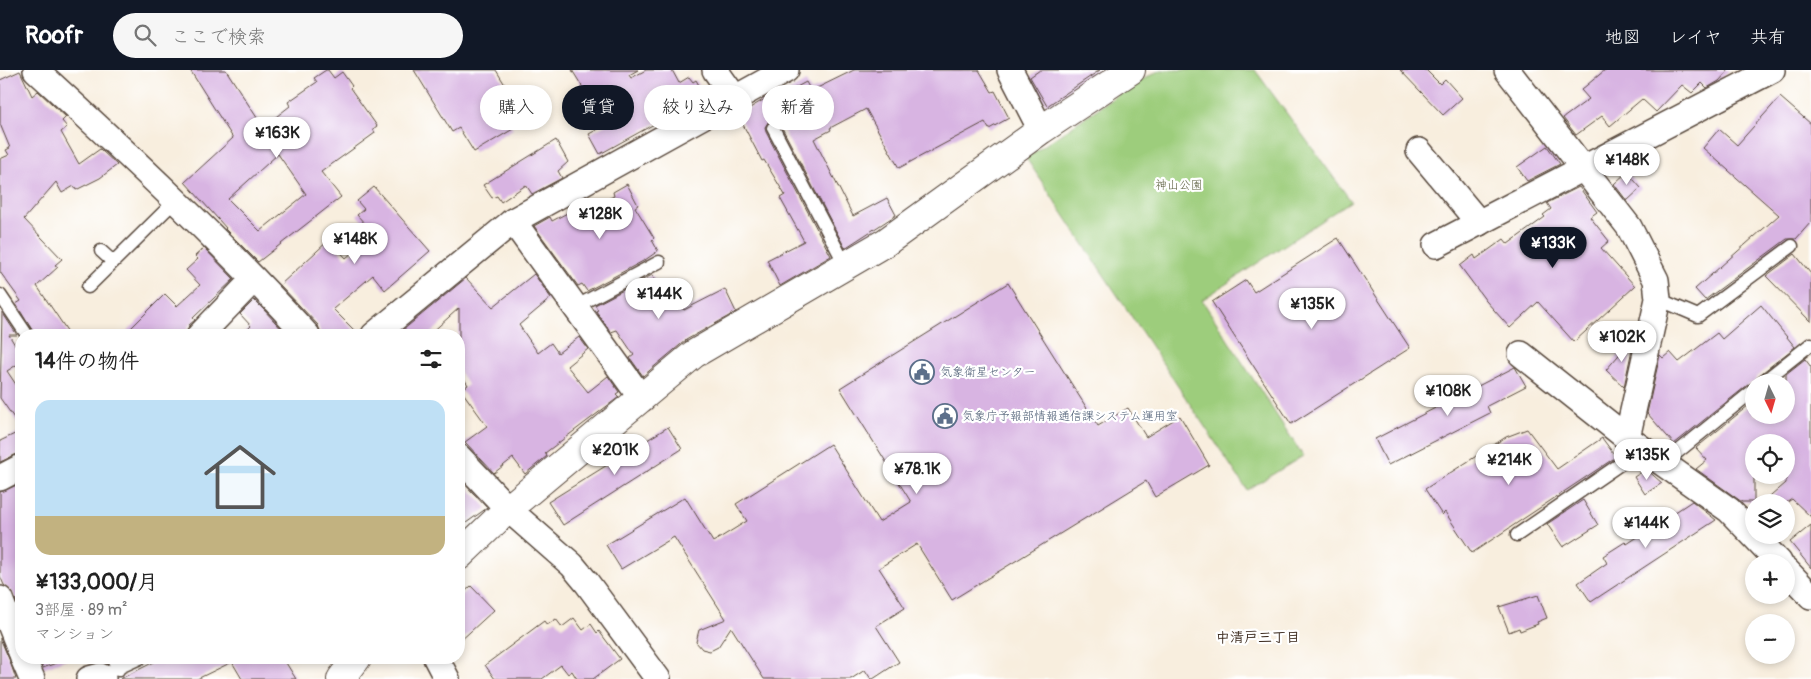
<!DOCTYPE html>
<html lang="ja">
<meta charset="utf-8">
<style>
:root{--surface:#fff;--page:#f6f6f6;--text:#222;--muted:#767676;--accent:#111827}
body{margin:0;font-family:Pangolin,"Klee One",sans-serif;background:var(--page);color:var(--text);height:100vh;display:flex;flex-direction:column;font-size:19px;white-space:nowrap}
*{box-sizing:border-box;margin:0}
p{font-size:16px;color:var(--muted)}
.icon{flex:none;width:28px;height:28px;fill:none;stroke:currentColor;stroke-width:2;stroke-linecap:round;stroke-linejoin:round}
.map{position:relative;flex:1;overflow:hidden}
.drawer{position:absolute;left:15px;top:259px;width:450px;height:335px;display:flex;flex-direction:column;background:var(--surface);border-radius:20px;box-shadow:0 2px 8px #0003}
.drawer>*{flex:none}
.hud{position:absolute;left:480px;top:15px;width:475px;height:45px;display:flex;gap:10px}
.needle{width:32px;rotate:175deg}
.controls{position:absolute;left:1745px;top:304px;display:grid;gap:10px}
.controls a{display:grid;place-items:center;width:50px;height:50px;border-radius:50%;background:var(--surface);box-shadow:0 2px 8px #0003;font-size:25px}
.price{position:absolute;translate:-50% -42px;padding:0 11px;border-radius:18px;background:#fff;color:#222;font-size:16px;line-height:32px;filter:drop-shadow(0 1px 2px #0008)}
.price::after{content:'';position:absolute;left:50%;top:30px;width:15px;height:11px;margin-left:-8px;background:inherit;clip-path:polygon(0 0,100% 0,50% 100%)}
.price.current{background:var(--accent);color:#fff}
ul{padding:0;list-style:none}
li{display:grid;align-content:center;gap:10px;height:265px;padding:0 20px}
li span{display:grid;place-items:center;height:155px;border-radius:15px;color:#555}
li>.icon{margin-inline-start:auto}
span .icon{width:90px;height:90px;fill:#fffc;stroke-width:1}
li b{font-size:21px}
h2{display:flex;justify-content:space-between;align-items:center;height:60px;padding:0 20px;font-size:21px}
.pill{padding:0 18px;border-radius:22px;background:var(--surface);box-shadow:0 2px 8px #0003;font-size:18px;line-height:45px}
.pill.current{background:var(--accent);color:#fff}
header{display:flex;align-items:center;gap:30px;box-sizing:border-box;height:70px;padding:0 25px;background:var(--accent);color:#fff}
header strong{font-size:24px}
nav{display:flex;gap:28px;margin-inline-start:auto;font-size:18px}
.search{width:350px;height:45px;background:var(--page);display:flex;align-items:center;gap:12px;box-sizing:border-box;padding:0 18px;border-radius:28px;color:var(--muted);font-size:19px}
.map>svg:first-child{display:block}
.green{fill:#9dcd7c;stroke:#6c7c4d}
.building{fill:#d8b4e2;fill-rule:evenodd}
.lines{fill:none;stroke-linecap:round;stroke-linejoin:round}
.service-casing{stroke:#57473b;stroke-width:15}
.minor-casing{stroke:#57473b;stroke-width:28}
.tertiary-casing{stroke:#57473b;stroke-width:30}
.service{stroke:#fff;stroke-width:12}
.minor{stroke:#fff;stroke-width:25}
.tertiary{stroke:#fff;stroke-width:28}
.labels{text-anchor:middle;stroke-width:4.5;stroke-linejoin:round;paint-order:stroke}
.park-label{font-size:12px;fill:#585b3a;stroke:#fff}
.service-label{font-size:12px;fill:#4e5e75;stroke:#fff;text-anchor:start}
.neighbourhood-label{font-size:14px;font-weight:bold;fill:#3b2a1e;stroke:#fff}
</style>
<header>
<strong>Roofr</strong>
<div class="search"><svg class="icon" aria-label="search" viewBox="0 0 24 24"><circle cx="10" cy="10" r="6"/><path d="M15 15l6 6"/></svg>ここで検索</div>
<nav><a>地図</a><a>レイヤ</a><a>共有</a></nav>
</header>
<div class="map">
<svg width="1811" height="609" viewBox="0 0 1811 609">
<rect width="100%" height="100%" fill="#fff"/>
<filter id="ink" filterUnits="userSpaceOnUse"><feTurbulence type="fractalNoise" baseFrequency=".02" numOctaves="2"/><feDisplacementMap in="SourceGraphic" scale="10" xChannelSelector="R" yChannelSelector="G"/><feConvolveMatrix kernelMatrix="1 2 1 2 8 2 1 2 1" color-interpolation-filters="sRGB"/></filter>
<filter id="wash" filterUnits="userSpaceOnUse"><feTurbulence type="fractalNoise" baseFrequency=".0096" numOctaves="4" result="noise"/><feDisplacementMap in="SourceGraphic" scale="20" xChannelSelector="R" yChannelSelector="G"/><feGaussianBlur stdDeviation="1.12" result="paint"/><feColorMatrix in="noise" values="0 0 0 0 0 0 0 0 0 0 0 0 0 0 0 0 0 1.4 0 .05"/><feComposite in="paint" operator="in"/></filter>
<g filter="url(#wash)">
<rect width="100%" height="100%" fill="#f8eede"/>
<!-- green -->
<polygon class="green" points="1160,0 1255,0 1351,131 1202,230 1303,386 1247,420 1026,88 1126,19"/>
<g id="blocks">
<!-- building -->
<g class="building">
<path d="M190,0H226L263,57L290,36L288,32L317,12L314,8L326,0H328L334,8L342,2L352,16L350,18L377,56L373,59L375,63L321,102L341,127L258,192L225,159L226,158L185,112L233,68ZM278,84L306,124L260,161L228,129Z"/>
<polygon points="414,0 496,0 513,28 499,36 513,59 474,82 459,58 452,62"/>
<polygon points="572,0 638,0 629,5 631,8 646,0 672,0 679,13 689,7 693,12 696,10 705,26 600,84 589,64 624,45 624,43 608,16 588,26"/>
<polygon points="854,0 979,0 992,22 995,21 1009,48 989,59 985,52 899,98 866,39 830,58 831,60 814,69 853,146 887,128 896,145 845,178 780,54 774,50 769,51 765,57 766,62 831,186 780,216 767,190 804,171 780,128 785,125 764,90 762,91 738,45 780,20 782,25 806,12 811,21"/>
<polygon points="1040,0 1100,0 1047,36 1030,7"/>
<polygon points="1400,0 1426,0 1440,14 1445,9 1462,28 1443,45"/>
<polygon points="1605,0 1729,0 1719,11 1707,18 1702,13 1692,23 1682,15 1656,42 1642,29 1610,56 1602,46 1576,65 1563,48 1589,29 1581,20"/>
<polygon points="20,1 32,26 38,21 66,47 62,51 67,57 61,62 79,94 100,79 117,95 100,108 76,120 74,116 62,123 56,112 24,149 62,189 55,195 58,197 37,216 70,265 35,265 16,234 21,231 0,202 0,89 9,85 6,80 10,78 0,54 0,10"/>
<polygon points="1780,27 1811,54 1811,152 1796,169 1787,169 1705,230 1695,219 1779,145 1703,78 1719,59 1737,75"/>
<polygon points="556,70 568,92 558,101 562,108 532,124 526,115 501,132 497,126 492,128 483,115"/>
<polygon points="1547,76 1560,94 1527,111 1517,97"/>
<polygon points="1627,102 1641,118 1627,131 1614,114"/>
<polygon points="627,114 638,135 635,137 654,168 652,170 658,181 645,190 587,221 582,214 578,216 534,156 550,147 552,151 573,140 575,145 614,126 613,122"/>
<polygon points="374,117 430,181 385,220 373,205 333,239 359,265 321,265 318,255 280,215 329,170 346,188 374,164 357,145 364,139 357,131"/>
<polygon points="1579,117 1597,142 1590,147 1609,171 1601,178 1635,216 1574,272 1538,232 1510,258 1486,231 1460,196 1474,185 1476,189 1504,169 1508,174 1545,147 1543,145 1551,139 1547,133"/>
<polygon points="1338,168 1410,278 1291,354 1212,232 1246,210 1254,222"/>
<polygon points="204,178 234,209 193,248 195,250 189,255 186,265 124,265 165,224 177,236 200,215 186,200 198,189 195,186"/>
<polygon points="1795,184 1811,204 1811,252 1766,206"/>
<polygon points="534,204 551,228 519,255 538,283 551,273 558,283 579,267 588,279 567,296 588,322 608,306 619,322 616,324 619,327 545,383 547,386 525,404 513,388 494,403 465,372 487,356 461,320 468,315 459,301 459,238 429,265 397,265 466,208 493,237"/>
<polygon points="652,205 658,216 668,211 684,240 725,219 736,242 686,270 643,306 630,288 634,285 617,260 611,262 596,241 598,240 595,235"/>
<polygon points="1008,213 1098,356 1128,338 1146,367 1180,346 1209,395 1155,427 1146,411 952,530 917,474 879,498 905,538 876,556 899,592 873,609 871,609 865,600 851,609 764,609 731,557 718,577 710,581 702,579 696,572 699,560 726,549 674,467 621,499 606,475 685,427 713,472 747,451 736,434 830,374 879,452 911,432 840,318"/>
<polygon points="254,230 264,240 287,265 242,265 251,256 240,244"/>
<polygon points="1761,235 1795,277 1758,306 1755,312 1749,314 1674,374 1647,343 1660,285 1663,288 1670,282 1679,292 1717,263 1722,269"/>
<polygon points="2,242 17,265 9,265 21,285 21,292 7,301 21,322 21,358 0,328"/>
<polygon points="1635,265 1624,317 1606,300 1624,279 1622,277"/>
<polygon points="1805,289 1811,297 1811,447 1792,429 1786,433 1764,432 1786,413 1786,372 1754,372 1754,432 1742,432 1696,399 1707,390 1696,378 1754,331 1754,345 1786,345 1786,304"/>
<polygon points="1515,297 1526,316 1487,336 1490,343 1388,395 1375,369"/>
<polygon points="668,357 682,379 563,455 548,432"/>
<polygon points="1527,359 1557,399 1602,368 1616,387 1472,483 1445,442 1442,445 1425,419 1506,367"/>
<polygon points="21,361 21,383 0,392 0,371"/>
<polygon points="1646,399 1662,413 1645,424 1634,407"/>
<polygon points="459,408 487,438 459,458"/>
<polygon points="21,413 21,544 13,523 4,515 0,506 0,422"/>
<polygon points="1583,430 1598,455 1563,477 1547,454"/>
<polygon points="1692,431 1716,450 1591,532 1578,513 1607,493 1603,486 1625,472 1627,474"/>
<polygon points="1811,455 1811,498 1790,472"/>
<polygon points="471,516 494,540 459,572 459,527"/>
<polygon points="1538,525 1547,548 1537,552 1538,554 1520,561 1519,558 1509,562 1499,537"/>
<polygon points="574,548 583,560 591,554 597,563 599,561 620,589 593,609 577,609 572,601 568,604 561,595 542,609 495,609 485,595 544,551 547,555 556,549 562,557"/>
<polygon points="0,568 9,589 16,609 0,609"/>
<polygon points="38,588 69,588 43,598"/>
<polygon points="162,588 283,588 296,609 242,609 232,592 197,609 120,609"/>
</g>
</g>
</g>
<g filter="url(#ink)">
<use href="#blocks" fill-opacity="0" stroke="#57473b" stroke-width="1"/>
<g class="lines">
<defs>
<g id="service">
<polyline points="773,58 846,196"/>
<polyline points="101,181 113,192"/>
<polyline points="88,217 175,131"/>
<polyline points="0,225 27,265"/>
<polyline points="1658,229 1698,246 1792,176"/>
<polyline points="575,237 659,192"/>
<polyline points="1763,312 1811,274"/>
<polyline points="1664,393 1754,320"/>
<polyline points="1517,465 1642,379"/>
<polyline points="113,588 118,600"/>
<polyline points="100,606 140,588"/>
</g>
<g id="minor">
<path d="M36,0C129,85 222,172 307,265"/>
<polyline points="715,0 735,28"/>
<polyline points="1010,0 1041,60"/>
<polyline points="1507,0 1629,157 1656,210 1658,229 1627,368"/>
<polyline points="1419,81 1479,153"/>
<polyline points="513,151 642,329"/>
<polyline points="1436,175 1772,0"/>
<polyline points="200,265 254,209"/>
<polyline points="374,265 513,151 786,0"/>
<polyline points="1521,284 1627,368 1729,440 1779,492"/>
<polyline points="459,387 508,439 572,495 587,513 658,609"/>
<polyline points="0,408 21,397"/>
<polyline points="1786,500 1811,526"/>
<polyline points="0,529 21,582"/>
<polyline points="23,588 32,609"/>
<polyline points="436,588 447,609"/>
<polyline points="89,609 100,606 103,609"/>
</g>
<g id="tertiary">
<polyline points="459,486 508,439 694,284 886,172 1041,60 1131,0"/>
<polyline points="341,609 357,588"/>
</g>
</defs>
<!-- service casing -->
<use href="#service" class="service-casing"/>
<!-- minor casing -->
<use href="#minor" class="minor-casing"/>
<!-- tertiary casing -->
<use href="#tertiary" class="tertiary-casing"/>
<!-- service -->
<use href="#service" class="service"/>
<!-- minor -->
<use href="#minor" class="minor"/>
<!-- tertiary -->
<use href="#tertiary" class="tertiary"/>
</g>
</g>
<!-- icons -->
<defs>
<symbol id="civic-ring" viewBox="-11 -11 22 22"><circle r="9.5" fill="#fff" stroke="#5c6f8a" stroke-width="1.5"/><path d="M-.6-6.5H3V-4.5H.6V-3L4-1V1h2V6H-6V1h2V-1L-.6-3ZM-1.2 2.5V6h2.4V2.5Z" fill="#5c6f8a"/></symbol>
</defs>
<g fill-rule="evenodd">
<use href="#civic-ring" x="908" y="288" width="28" height="28"/>
<use href="#civic-ring" x="931" y="332" width="28" height="28"/>
</g>
<g class="labels">
<!-- park labels -->
<g class="park-label">
<text x="1179" y="119">神山公園</text>
</g>
<!-- service labels -->
<g class="service-label">
<text x="940" y="306">気象衛星センター</text>
<text x="962" y="350">気象庁予報部情報通信課システム運用室</text>
</g>
<!-- neighbourhood labels -->
<g class="neighbourhood-label">
<text x="1258" y="572">中清戸三丁目</text>
</g>
</g>
</svg>
<div class="controls">
<a><svg class="needle" viewBox="-14 -14 28 28"><path d="M0-13l5 13h-10z" fill="#e53935"/><path d="M0 13l5-13h-10z" fill="#767676"/></svg></a>
<a><svg class="icon" aria-label="locate" viewBox="0 0 24 24"><circle cx="12" cy="12" r="6"/><path d="M12 2v4M12 18v4M2 12h4M18 12h4"/></svg></a>
<a><svg class="icon" aria-label="layers" viewBox="0 0 24 24"><path d="M12 4l9 5-9 5-9-5zM3 14l9 5 9-5"/></svg></a>
<a>+</a>
<a>−</a>
</div>
<b class="price" style="left:277px;top:89px">¥163K</b>
<b class="price" style="left:1627px;top:116px">¥148K</b>
<b class="price" style="left:600px;top:170px">¥128K</b>
<b class="price" style="left:355px;top:195px">¥148K</b>
<b class="price current" style="left:1553px;top:199px">¥133K</b>
<b class="price" style="left:659px;top:250px">¥144K</b>
<b class="price" style="left:1312px;top:260px">¥135K</b>
<b class="price" style="left:1622px;top:293px">¥102K</b>
<b class="price" style="left:1448px;top:347px">¥108K</b>
<b class="price" style="left:615px;top:406px">¥201K</b>
<b class="price" style="left:1647px;top:411px">¥135K</b>
<b class="price" style="left:1509px;top:416px">¥214K</b>
<b class="price" style="left:917px;top:425px">¥78.1K</b>
<b class="price" style="left:1646px;top:479px">¥144K</b>
<div class="hud">
<a class="pill">購入</a>
<a class="pill current">賃貸</a>
<a class="pill">絞り込み</a>
<a class="pill">新着</a>
</div>
<section class="drawer">
<h2>14件の物件<svg class="icon" aria-label="filters" viewBox="0 0 24 24"><path d="M4 7h16M4 17h16"/><circle cx="9" cy="7" r="2"/><circle cx="15" cy="17" r="2"/></svg></h2>
<ul>
<li><span style="background:linear-gradient(#bfe0f5 75%,#c2b280 0)"><svg class="icon" aria-label="home" viewBox="0 0 24 24"><path d="M3 11l9-7 9 7M6 9v11h12V9"/></svg></span><div><b>¥133,000/月</b><p>3部屋 · 89 m²</p><p>マンション</p></div></li>
</ul>
</section>
</div>
